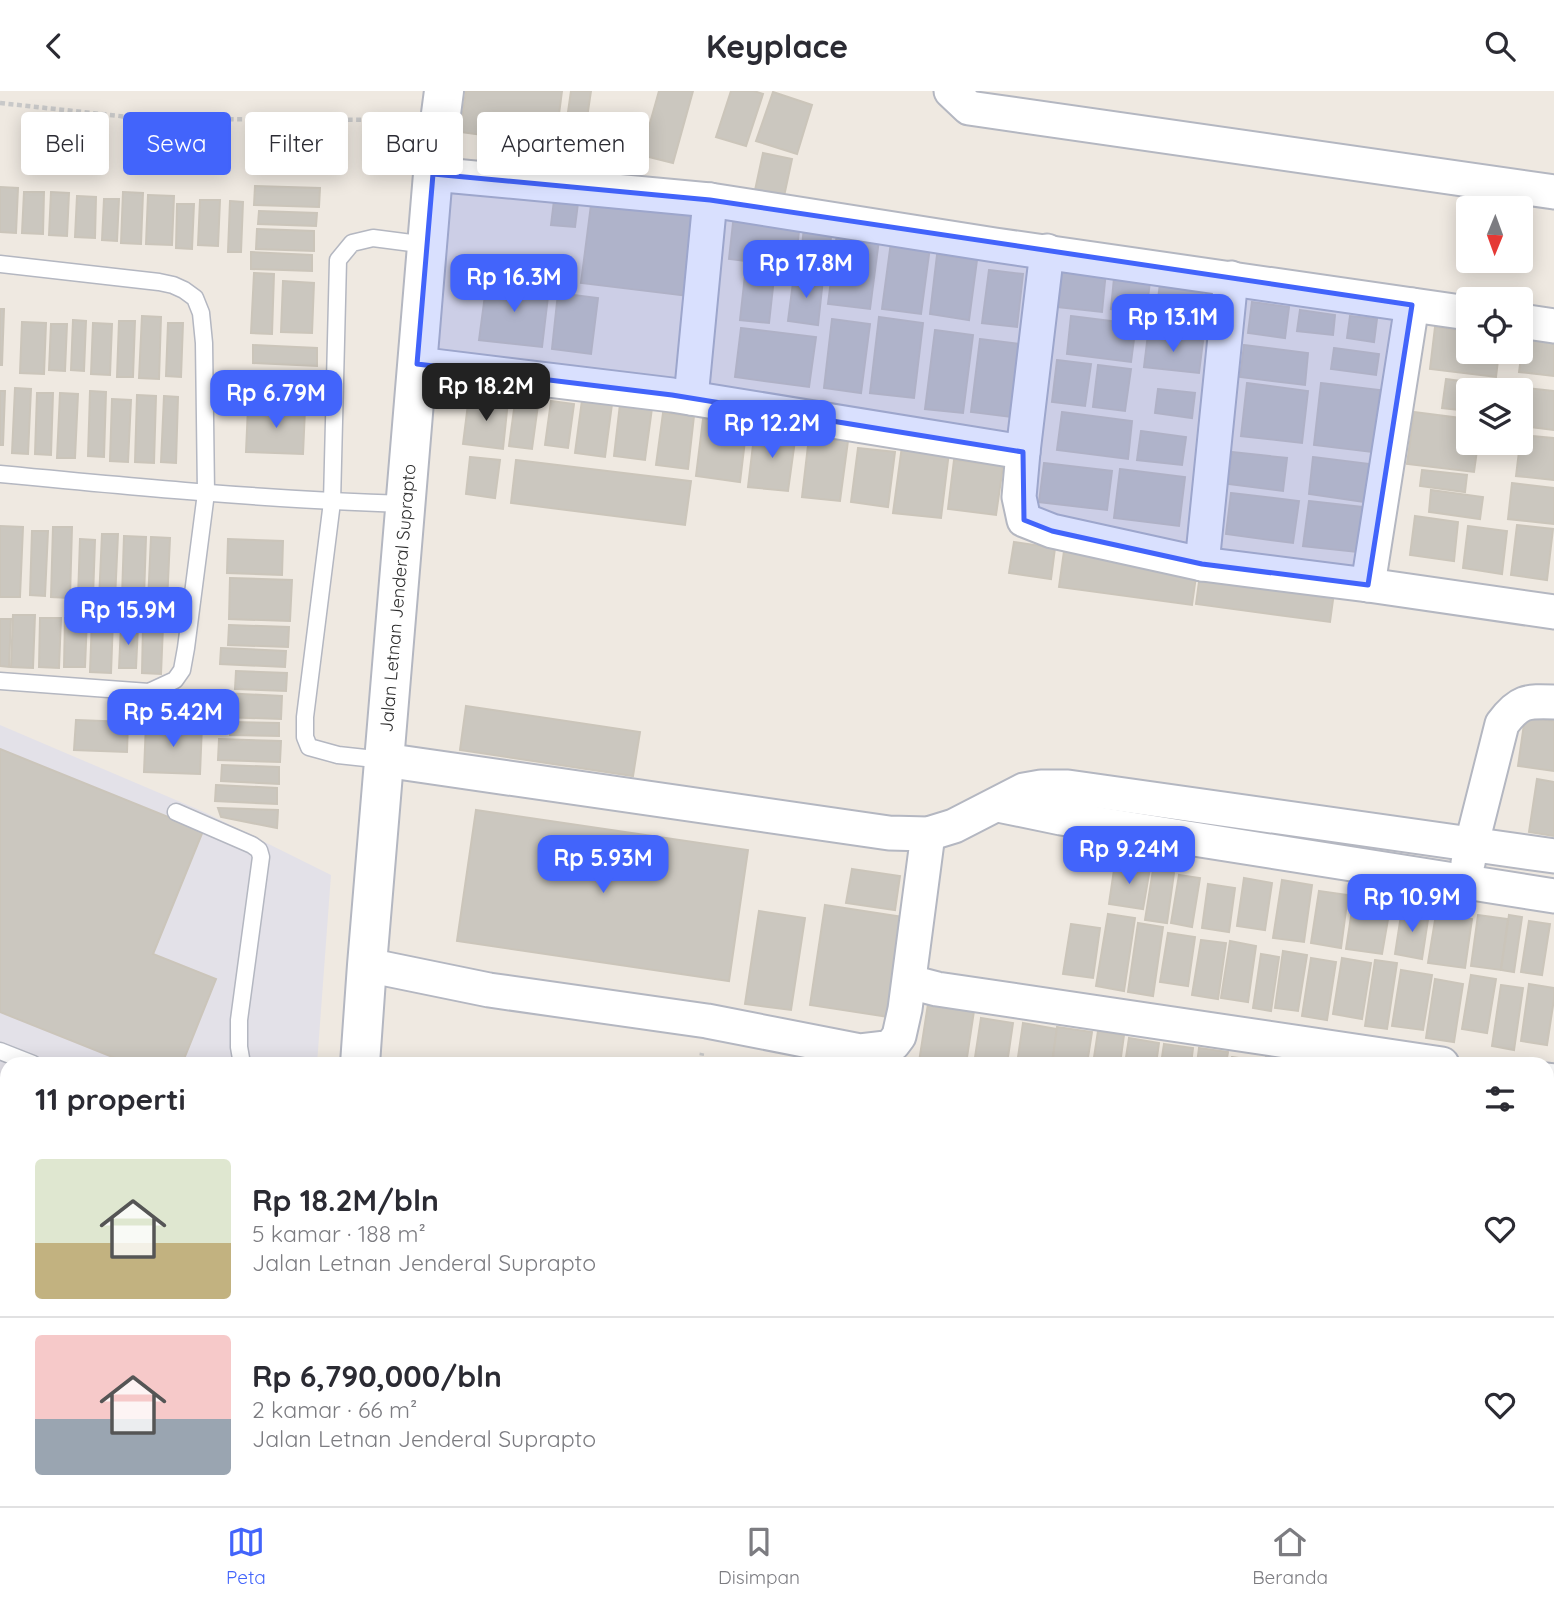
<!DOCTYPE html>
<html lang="id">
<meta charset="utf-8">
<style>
:root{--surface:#fff;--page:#f2f2f3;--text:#2b2b33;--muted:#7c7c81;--line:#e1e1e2;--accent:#4264fb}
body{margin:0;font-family:Quicksand,sans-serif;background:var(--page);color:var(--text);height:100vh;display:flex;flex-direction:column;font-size:26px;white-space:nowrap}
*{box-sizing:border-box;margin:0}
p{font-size:23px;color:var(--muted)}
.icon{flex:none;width:38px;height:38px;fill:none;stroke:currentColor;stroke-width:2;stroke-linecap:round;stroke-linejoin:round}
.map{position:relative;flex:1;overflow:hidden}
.sheet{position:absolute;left:0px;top:966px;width:1554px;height:450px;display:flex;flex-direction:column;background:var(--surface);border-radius:21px 21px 0 0;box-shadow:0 4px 18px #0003}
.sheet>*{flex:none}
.top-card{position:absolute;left:21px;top:21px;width:700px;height:63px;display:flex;gap:14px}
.needle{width:46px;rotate:181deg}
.fabs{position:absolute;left:1456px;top:105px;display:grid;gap:14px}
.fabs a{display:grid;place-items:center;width:77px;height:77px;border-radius:7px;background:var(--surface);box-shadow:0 4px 18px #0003;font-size:35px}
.price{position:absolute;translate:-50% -60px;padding:0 16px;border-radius:14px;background:var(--accent);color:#fff;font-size:23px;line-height:46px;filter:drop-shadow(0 2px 4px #0008)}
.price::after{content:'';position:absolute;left:50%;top:42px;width:21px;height:16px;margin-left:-10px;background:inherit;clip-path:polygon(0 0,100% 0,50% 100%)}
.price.selected{background:#222;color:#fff}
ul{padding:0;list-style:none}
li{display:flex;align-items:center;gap:21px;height:175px;padding:0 35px}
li+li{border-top:2px solid var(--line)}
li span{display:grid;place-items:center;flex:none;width:196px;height:140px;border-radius:7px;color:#555}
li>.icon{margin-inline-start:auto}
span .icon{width:84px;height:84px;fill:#fffc;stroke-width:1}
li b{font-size:30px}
h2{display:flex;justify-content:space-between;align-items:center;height:84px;padding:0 35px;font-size:30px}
.tag{padding:0 24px;border-radius:7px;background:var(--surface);box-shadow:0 4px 18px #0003;font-size:24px;line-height:63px}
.tag.selected{background:var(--accent);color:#fff}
header{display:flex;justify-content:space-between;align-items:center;height:91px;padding:0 35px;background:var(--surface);font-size:32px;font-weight:700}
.tab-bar{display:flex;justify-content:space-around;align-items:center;height:98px;border-top:2px solid var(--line);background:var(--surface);font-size:19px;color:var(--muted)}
.tab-bar a{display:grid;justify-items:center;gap:4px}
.tab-bar .selected{color:var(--accent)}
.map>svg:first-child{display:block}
.industrial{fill:#e3e1e8}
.building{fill:#cbc7bf;stroke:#cbc5ba;stroke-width:2}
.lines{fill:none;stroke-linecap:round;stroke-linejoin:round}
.service-casing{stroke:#b4b7c1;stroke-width:19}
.minor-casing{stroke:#b4b7c1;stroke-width:37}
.secondary-casing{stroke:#b4b7c1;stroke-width:42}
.path{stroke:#c9c9c9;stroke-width:4.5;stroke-dasharray:5 3.5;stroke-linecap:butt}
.service{stroke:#fff;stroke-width:16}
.minor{stroke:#fff;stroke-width:33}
.secondary{stroke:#fff;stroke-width:38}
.marked{fill:#4264fb;fill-opacity:0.2;stroke:#4264fb;stroke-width:5;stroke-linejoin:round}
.labels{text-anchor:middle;stroke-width:7;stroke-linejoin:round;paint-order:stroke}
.street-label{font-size:18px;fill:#2e2e2e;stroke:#fff}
</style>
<header><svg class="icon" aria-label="back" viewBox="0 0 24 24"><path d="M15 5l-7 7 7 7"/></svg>Keyplace<svg class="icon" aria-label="search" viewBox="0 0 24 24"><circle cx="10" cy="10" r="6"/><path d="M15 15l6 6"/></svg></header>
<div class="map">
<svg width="1554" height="1415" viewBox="0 0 1554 1415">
<rect width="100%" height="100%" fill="#efe9e1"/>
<!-- industrial -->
<polygon class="industrial" points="0,634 204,721 331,784 317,973 7,973 7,1409 286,1409 285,1415 0,1415"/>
<!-- building -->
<g class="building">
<polygon points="466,0 562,0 555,54 460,41"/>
<polygon points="571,0 591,0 580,74 561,70"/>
<polygon points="659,0 693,0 673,72 641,64"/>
<polygon points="731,0 754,0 763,3 746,55 716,46"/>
<polygon points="773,1 812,14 797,63 756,50"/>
<polygon points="763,62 792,68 783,110 754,104"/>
<polygon points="255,95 320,97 319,116 254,114"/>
<polygon points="0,96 18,97 16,142 0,141"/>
<polygon points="24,101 44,101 43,143 22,142"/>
<polygon points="51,101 69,102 67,145 49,144"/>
<polygon points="123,101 143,102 141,153 121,152"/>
<polygon points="555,101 579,104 575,136 551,134"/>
<polygon points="148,104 174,105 172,154 146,153"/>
<polygon points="77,105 96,106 95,147 75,146"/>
<polygon points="592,106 699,119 688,205 581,192"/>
<polygon points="104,108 119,108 117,150 102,149"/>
<polygon points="200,109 220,109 218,155 198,154"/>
<polygon points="230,110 243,111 241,161 228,161"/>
<polygon points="177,113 194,113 192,158 176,157"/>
<polygon points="259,120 317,122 316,135 258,133"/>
<polygon points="734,123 800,131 795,176 729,168"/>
<polygon points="838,135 880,141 870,218 828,213"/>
<polygon points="804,136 832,139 827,178 800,175"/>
<polygon points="257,138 314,140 314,160 256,158"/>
<polygon points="891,151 930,156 921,223 882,218"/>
<polygon points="251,161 312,164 312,180 251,178"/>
<polygon points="937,164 977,169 969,229 930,223"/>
<polygon points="1063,175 1106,180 1102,221 1058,216"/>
<polygon points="989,179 1023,183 1017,236 982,232"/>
<polygon points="254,182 274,183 272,243 251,242"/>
<polygon points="745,184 774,187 769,232 740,229"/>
<polygon points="794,184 823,188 818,234 788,230"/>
<polygon points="1114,187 1150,191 1146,222 1111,218"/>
<polygon points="487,189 549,197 542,256 479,249"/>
<polygon points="283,190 314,192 312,242 281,241"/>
<polygon points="1160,193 1203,199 1198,235 1155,230"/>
<polygon points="558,202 598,207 591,263 552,258"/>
<polygon points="1252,211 1289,216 1285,247 1248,242"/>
<polygon points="0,218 4,218 2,274 0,274"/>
<polygon points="1300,219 1335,224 1333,244 1297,240"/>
<polygon points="142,225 161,226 159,288 139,287"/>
<polygon points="1071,225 1136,233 1131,271 1067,263"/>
<polygon points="1350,225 1377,228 1374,251 1347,247"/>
<polygon points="879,226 923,232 914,307 870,302"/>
<polygon points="832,228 870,233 861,302 824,297"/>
<polygon points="73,229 86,230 84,280 71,279"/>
<polygon points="119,230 135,230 133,286 117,286"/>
<polygon points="22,231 46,232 44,283 20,282"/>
<polygon points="93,232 112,233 110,284 91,283"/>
<polygon points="168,232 183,232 181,286 166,285"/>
<polygon points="51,233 67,233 65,280 49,279"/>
<polygon points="1435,236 1468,240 1468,261 1499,261 1496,286 1430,278"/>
<polygon points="741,237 816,246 809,296 735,286"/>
<polygon points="935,239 973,244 963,322 925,318"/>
<polygon points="1148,243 1203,250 1199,282 1144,276"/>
<polygon points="1524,244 1554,248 1554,285 1519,281"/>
<polygon points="980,248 1029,254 1021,327 971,321"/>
<polygon points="253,254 317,257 317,275 253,272"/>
<polygon points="1244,254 1308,262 1305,294 1240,286"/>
<polygon points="1334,257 1379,263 1376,284 1331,278"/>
<polygon points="1057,269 1091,273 1085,315 1052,311"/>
<polygon points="1098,274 1131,278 1125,320 1093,316"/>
<polygon points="251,280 310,282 309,300 250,298"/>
<polygon points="1446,288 1484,293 1483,299 1468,299 1468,320 1442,317"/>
<polygon points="1247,292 1308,300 1302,352 1241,345"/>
<polygon points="1321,292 1380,299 1372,361 1314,354"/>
<polygon points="1518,296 1554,300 1554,339 1521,335 1521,299 1518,299"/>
<polygon points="15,297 31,298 28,363 12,362"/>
<polygon points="1158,298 1195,302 1192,327 1155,322"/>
<polygon points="0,300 5,300 3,354 0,354"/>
<polygon points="90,300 106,301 104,366 88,365"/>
<polygon points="37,302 53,302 51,364 35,363"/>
<polygon points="60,302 78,303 75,367 57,367"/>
<polygon points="255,302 302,304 301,317 254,315"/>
<polygon points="137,304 156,305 154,372 135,371"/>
<polygon points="164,305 178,306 176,372 161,371"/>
<polygon points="469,305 508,310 503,358 463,353"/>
<polygon points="112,308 131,309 128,371 110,370"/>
<polygon points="582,309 612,313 605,366 575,362"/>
<polygon points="551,310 574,313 568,357 545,354"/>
<polygon points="515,311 538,314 532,358 509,355"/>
<polygon points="620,313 652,317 645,369 614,365"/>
<polygon points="248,316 305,318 303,363 246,361"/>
<polygon points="1062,321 1132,330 1128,368 1057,359"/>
<polygon points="1414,321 1468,328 1468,352 1478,352 1474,381 1407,373"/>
<polygon points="663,322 694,325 688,378 656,374"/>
<polygon points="703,328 747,333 740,391 696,385"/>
<polygon points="755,337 796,342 788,400 748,396"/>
<polygon points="1141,340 1186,346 1182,374 1137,369"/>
<polygon points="1521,344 1554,347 1554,389 1516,385"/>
<polygon points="809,346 848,350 840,410 802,406"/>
<polygon points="902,355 949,361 941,427 893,422"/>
<polygon points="858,357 895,361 888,416 851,411"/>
<polygon points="1232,361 1287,367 1283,400 1228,393"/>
<polygon points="470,366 500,369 495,407 466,403"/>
<polygon points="1313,366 1370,373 1365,411 1309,403"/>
<polygon points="516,369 691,390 685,434 511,412"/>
<polygon points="954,369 1003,375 996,424 948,418"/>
<polygon points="1044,372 1112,380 1107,419 1039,411"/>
<polygon points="1120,378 1185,386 1179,435 1114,427"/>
<polygon points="1422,379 1467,384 1465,401 1420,395"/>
<polygon points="1512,392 1554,397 1554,433 1508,428"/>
<polygon points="1431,399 1483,406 1480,428 1429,421"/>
<polygon points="1231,402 1299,410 1293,452 1226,443"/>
<polygon points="1309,410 1362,416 1357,461 1303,455"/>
<polygon points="1415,425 1458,431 1454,470 1410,464"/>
<polygon points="1517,434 1553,438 1547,489 1511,484"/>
<polygon points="0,435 23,436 20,506 0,506"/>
<polygon points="1468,435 1507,440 1502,483 1463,477"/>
<polygon points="53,436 72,436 70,507 51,506"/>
<polygon points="32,440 48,440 45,505 30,504"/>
<polygon points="102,443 118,443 115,509 99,509"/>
<polygon points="124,445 146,446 144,507 122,506"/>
<polygon points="151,446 170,447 167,512 148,511"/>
<polygon points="80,448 95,449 93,507 78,507"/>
<polygon points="228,448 283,450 282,484 227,482"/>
<polygon points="1014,451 1055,457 1051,488 1009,482"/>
<polygon points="1064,460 1197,478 1192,514 1059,496"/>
<polygon points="1201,476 1335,494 1330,531 1196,513"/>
<polygon points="230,487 292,489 290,530 229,528"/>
<polygon points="13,524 35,524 33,577 11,576"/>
<polygon points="40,527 61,527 59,577 39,576"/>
<polygon points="65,527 87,528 85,576 64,576"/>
<polygon points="0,528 11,528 9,576 0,575"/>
<polygon points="92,528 113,529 111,582 90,581"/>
<polygon points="143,534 163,535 161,583 142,582"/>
<polygon points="229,534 289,536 288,556 228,554"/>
<polygon points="121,535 138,535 136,577 119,577"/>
<polygon points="221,557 286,560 285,576 220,573"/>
<polygon points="236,580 287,582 286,600 235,598"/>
<polygon points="223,602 282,605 281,628 223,626"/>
<polygon points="466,615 640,641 633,685 460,659"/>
<polygon points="1525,626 1554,630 1554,680 1518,675"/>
<polygon points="76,629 128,631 127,661 74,659"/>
<polygon points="230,631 279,632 279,645 230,644"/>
<polygon points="146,632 202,634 200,683 144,681"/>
<polygon points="219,648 281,650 280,671 218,669"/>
<polygon points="0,658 203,740 153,863 216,888 182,973 130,973 0,921"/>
<polygon points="222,674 279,676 279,693 221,690"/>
<polygon points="1537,688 1554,691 1554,745 1529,741"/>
<polygon points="216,694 277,697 277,713 215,710"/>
<polygon points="218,717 278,719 277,737 221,726"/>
<polygon points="476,719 748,759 729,890 457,850"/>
<polygon points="1115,772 1150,777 1143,818 1109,813"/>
<polygon points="852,778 900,785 895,819 846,812"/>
<polygon points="1153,779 1174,782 1167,832 1145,829"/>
<polygon points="1179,784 1200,787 1192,836 1171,832"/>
<polygon points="1244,787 1272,792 1265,839 1237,835"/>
<polygon points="1282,789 1312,794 1304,851 1273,847"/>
<polygon points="1208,793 1235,797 1229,841 1202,837"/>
<polygon points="1319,800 1348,804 1341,857 1311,852"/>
<polygon points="1354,806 1391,811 1382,863 1346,858"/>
<polygon points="825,814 910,827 895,927 810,914"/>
<polygon points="1402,818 1429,822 1422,868 1395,863"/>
<polygon points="759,820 805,827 791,919 745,913"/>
<polygon points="1108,823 1135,827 1124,900 1096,895"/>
<polygon points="1436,823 1472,828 1465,877 1428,872"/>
<polygon points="1478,824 1508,828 1501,879 1471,875"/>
<polygon points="1509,824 1522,826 1514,881 1501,879"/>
<polygon points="1529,830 1550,833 1542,884 1521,881"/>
<polygon points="1138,832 1163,836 1153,905 1128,901"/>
<polygon points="1071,833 1100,837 1093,887 1063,883"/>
<polygon points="1168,842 1195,846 1188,895 1160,891"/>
<polygon points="1201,849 1226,852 1218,908 1192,904"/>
<polygon points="1230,850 1256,855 1248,911 1221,907"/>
<polygon points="1283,860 1307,864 1298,920 1275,917"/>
<polygon points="1261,863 1279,866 1271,920 1253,917"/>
<polygon points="1311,867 1336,871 1327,929 1302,925"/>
<polygon points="1342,867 1371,872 1362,928 1333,923"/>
<polygon points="1375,869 1397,872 1387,938 1365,935"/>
<polygon points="1401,879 1432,884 1423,939 1392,935"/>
<polygon points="1471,884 1496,888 1487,942 1462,938"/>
<polygon points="1435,888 1463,893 1454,951 1426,947"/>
<polygon points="1529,893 1554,897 1554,908 1547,954 1521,950"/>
<polygon points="1501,894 1523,897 1514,959 1492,955"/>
<polygon points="928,913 974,920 966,973 930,973 919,971"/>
<polygon points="981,927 1013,932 1007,973 974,973"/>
<polygon points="1023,932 1057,938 1052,973 1017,973"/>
<polygon points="1057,936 1092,941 1087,973 1052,973"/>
<polygon points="1098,940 1124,944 1120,973 1093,973"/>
<polygon points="1129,947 1159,952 1156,973 1125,973"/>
<polygon points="1164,953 1193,957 1191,973 1161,973"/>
<polygon points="1199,957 1228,961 1226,973 1197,973"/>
<polygon points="1232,966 1260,970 1259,973 1230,973"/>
<polygon points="1266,966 1302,971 1302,973 1264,973"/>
<polygon points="0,1007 7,1009 7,1364 0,1362"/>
<polygon points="1549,1009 1554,1010 1554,1068 1547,1067 1547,1020"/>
<polygon points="0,1385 7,1387 7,1409 71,1409 90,1415 0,1415"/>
<polygon points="511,1409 558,1409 558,1415 510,1412"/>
<polygon points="568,1409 654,1409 698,1415 567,1415"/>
</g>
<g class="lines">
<defs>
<g id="service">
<polyline points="0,173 159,191 173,194 184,199 195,207 201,222 204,252 206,402 186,557 182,579 175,589 149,601 0,590"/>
<path d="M0,383C135,396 270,409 406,413"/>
<polyline points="384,669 338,664 309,656 305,646 305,626 332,411 338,169 352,152 373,147 427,154"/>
<polyline points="176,721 252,754 259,759 261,766 239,929 239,956 242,973"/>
<polyline points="0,960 33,973"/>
<polyline points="147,1409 163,1415"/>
</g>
<g id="minor">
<polyline points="951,0 969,17 1554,101"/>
<polyline points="433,83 710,109 995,154 1468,222"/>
<polyline points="1047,160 1023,361 1019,406 1024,429 1052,440 1202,473 1368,494 1554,521"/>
<polyline points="1521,230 1554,235"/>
<polyline points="417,273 672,304 1023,361"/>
<polyline points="691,307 710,109"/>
<polyline points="1202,473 1231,187"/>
<polyline points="1368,494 1412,214"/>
<polyline points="384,669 889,742 928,743 954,735 1024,699 1041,696 1068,696 1554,765"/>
<polyline points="998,714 1061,727 1554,805"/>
<path d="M1468,772L1472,752L1502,633C1519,610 1526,610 1554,611"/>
<polyline points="367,874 489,899 707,930 860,960 886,957 893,953 899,945 905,918 928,743"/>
<polyline points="910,891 937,898 1442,973"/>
<polyline points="1547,989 1554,990"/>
<polyline points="1192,1409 1231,1415"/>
<polyline points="727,1415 728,1409"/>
<polyline points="1006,1415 1007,1409"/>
</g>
<g id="secondary">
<polyline points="360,973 367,874 433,83 444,0"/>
<polyline points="313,1415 314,1409"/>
</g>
</defs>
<!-- service casing -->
<use href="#service" class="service-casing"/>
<!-- minor casing -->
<use href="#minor" class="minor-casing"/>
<!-- secondary casing -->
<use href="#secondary" class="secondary-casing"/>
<!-- path -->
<g class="path">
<polyline points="0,12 147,28 404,29"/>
<polyline points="617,972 619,973"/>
<polyline points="700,973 702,962"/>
</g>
<!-- service -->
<use href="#service" class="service"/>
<!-- minor -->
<use href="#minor" class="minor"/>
<!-- secondary -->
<use href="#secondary" class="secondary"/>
</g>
<!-- marked area -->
<path class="marked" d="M433,83L710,109L1412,214L1368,494L1202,473L1052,440L1024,429L1023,361L672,304L417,273Z"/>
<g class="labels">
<!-- street labels -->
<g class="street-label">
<text transform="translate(398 507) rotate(-85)" y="6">Jalan Letnan Jenderal Suprapto</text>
</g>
</g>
</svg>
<div class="fabs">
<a><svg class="needle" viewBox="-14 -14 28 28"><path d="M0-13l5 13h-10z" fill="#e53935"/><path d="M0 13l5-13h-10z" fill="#7c7c81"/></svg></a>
<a><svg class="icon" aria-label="locate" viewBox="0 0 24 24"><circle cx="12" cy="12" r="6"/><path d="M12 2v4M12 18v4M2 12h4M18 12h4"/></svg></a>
<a><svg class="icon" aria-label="layers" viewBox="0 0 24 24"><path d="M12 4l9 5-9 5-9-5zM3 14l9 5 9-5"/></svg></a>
</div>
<b class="price" style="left:806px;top:209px">Rp 17.8M</b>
<b class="price" style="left:514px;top:223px">Rp 16.3M</b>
<b class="price" style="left:1173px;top:263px">Rp 13.1M</b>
<b class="price selected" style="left:486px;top:332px">Rp 18.2M</b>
<b class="price" style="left:276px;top:339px">Rp 6.79M</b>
<b class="price" style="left:772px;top:369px">Rp 12.2M</b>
<b class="price" style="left:128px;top:556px">Rp 15.9M</b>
<b class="price" style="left:173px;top:658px">Rp 5.42M</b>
<b class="price" style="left:1129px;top:795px">Rp 9.24M</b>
<b class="price" style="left:603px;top:804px">Rp 5.93M</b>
<b class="price" style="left:1412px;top:843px">Rp 10.9M</b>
<div class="top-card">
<a class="tag">Beli</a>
<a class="tag selected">Sewa</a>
<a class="tag">Filter</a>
<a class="tag">Baru</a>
<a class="tag">Apartemen</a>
</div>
<section class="sheet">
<h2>11 properti<svg class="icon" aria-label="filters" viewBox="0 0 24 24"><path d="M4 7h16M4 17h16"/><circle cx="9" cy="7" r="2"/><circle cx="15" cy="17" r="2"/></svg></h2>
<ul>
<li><span style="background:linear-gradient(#dfe7d0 60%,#c2b280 0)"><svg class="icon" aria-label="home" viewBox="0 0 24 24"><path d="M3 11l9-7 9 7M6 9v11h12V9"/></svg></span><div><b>Rp 18.2M/bln</b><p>5 kamar · 188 m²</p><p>Jalan Letnan Jenderal Suprapto</p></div><svg class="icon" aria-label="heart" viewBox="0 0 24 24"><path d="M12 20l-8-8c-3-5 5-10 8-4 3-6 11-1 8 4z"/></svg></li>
<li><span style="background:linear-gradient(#f6c9c9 60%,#9aa5b1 0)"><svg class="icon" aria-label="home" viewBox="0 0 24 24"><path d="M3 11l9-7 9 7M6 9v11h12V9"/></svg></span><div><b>Rp 6,790,000/bln</b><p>2 kamar · 66 m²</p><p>Jalan Letnan Jenderal Suprapto</p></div><svg class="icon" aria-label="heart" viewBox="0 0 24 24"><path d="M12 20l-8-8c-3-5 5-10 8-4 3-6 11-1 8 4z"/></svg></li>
</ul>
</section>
</div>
<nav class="tab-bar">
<a class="selected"><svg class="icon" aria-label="map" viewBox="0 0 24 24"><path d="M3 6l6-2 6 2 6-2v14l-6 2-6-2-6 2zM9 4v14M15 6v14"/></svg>Peta</a>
<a><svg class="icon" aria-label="saved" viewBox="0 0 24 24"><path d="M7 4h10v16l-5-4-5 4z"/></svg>Disimpan</a>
<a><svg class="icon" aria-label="home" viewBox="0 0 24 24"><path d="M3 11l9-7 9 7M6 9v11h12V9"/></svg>Beranda</a>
</nav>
